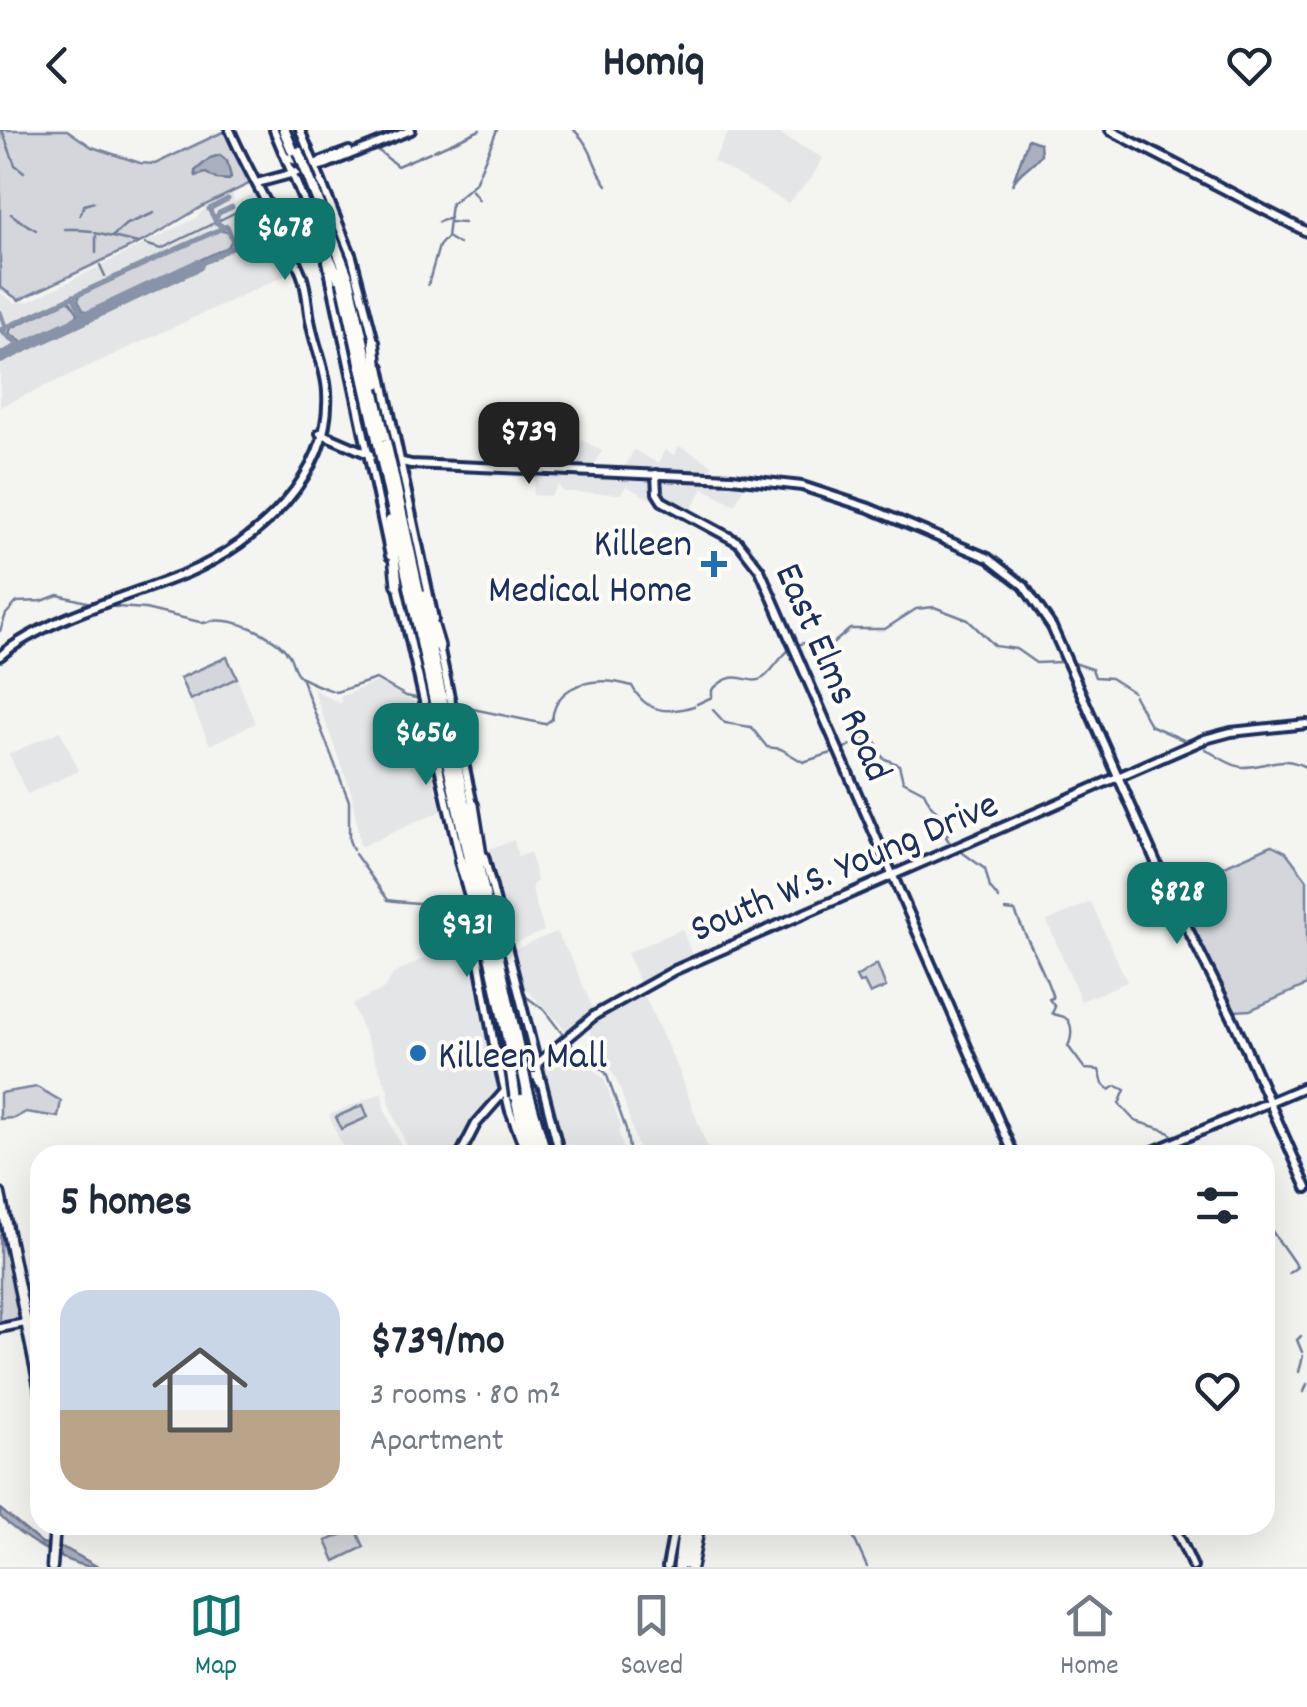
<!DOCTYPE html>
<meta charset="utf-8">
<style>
:root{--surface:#fff;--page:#f2f2f3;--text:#1f2937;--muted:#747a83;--line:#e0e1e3;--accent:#0f766e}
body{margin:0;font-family:Dekko,sans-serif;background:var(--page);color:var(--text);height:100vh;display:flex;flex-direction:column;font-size:38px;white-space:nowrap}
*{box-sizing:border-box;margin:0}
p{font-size:32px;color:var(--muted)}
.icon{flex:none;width:55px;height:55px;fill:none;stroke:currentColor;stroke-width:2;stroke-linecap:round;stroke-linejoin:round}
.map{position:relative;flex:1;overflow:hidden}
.side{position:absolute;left:30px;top:1015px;width:1245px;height:390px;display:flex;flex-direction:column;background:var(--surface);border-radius:30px;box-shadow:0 10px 40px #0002}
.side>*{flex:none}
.price{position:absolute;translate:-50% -85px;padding:0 22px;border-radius:20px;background:var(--accent);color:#fff;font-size:32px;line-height:65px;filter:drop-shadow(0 2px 5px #0008)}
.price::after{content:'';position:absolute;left:50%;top:60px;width:30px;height:22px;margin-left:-15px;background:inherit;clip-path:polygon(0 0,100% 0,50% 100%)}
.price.selected{background:#222;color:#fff}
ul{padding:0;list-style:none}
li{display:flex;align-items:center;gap:30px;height:250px;padding:0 30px}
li+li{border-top:2px solid var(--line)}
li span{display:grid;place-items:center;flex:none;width:280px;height:200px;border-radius:30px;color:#555}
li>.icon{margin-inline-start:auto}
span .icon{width:120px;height:120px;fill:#fffc;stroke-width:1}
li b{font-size:42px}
h2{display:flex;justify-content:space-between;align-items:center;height:120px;padding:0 30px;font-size:42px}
header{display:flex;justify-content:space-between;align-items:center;height:130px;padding:0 30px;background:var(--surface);font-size:45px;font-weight:800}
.menu{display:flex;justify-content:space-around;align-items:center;height:140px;border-top:2px solid var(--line);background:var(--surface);font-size:28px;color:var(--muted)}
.menu a{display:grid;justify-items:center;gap:5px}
.menu .selected{color:var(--accent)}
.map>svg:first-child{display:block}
.built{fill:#e4e5e6}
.green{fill:#d4d6db;stroke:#78829c;stroke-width:2.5}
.water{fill:#aab0bf;stroke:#717c98;stroke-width:2.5}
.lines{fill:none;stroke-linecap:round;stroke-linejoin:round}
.stream{stroke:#717c98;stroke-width:2.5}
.taxiway{stroke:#8892a8;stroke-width:5}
.runway{stroke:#8892a8;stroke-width:12}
.secondary-casing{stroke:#1b2f5e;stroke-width:14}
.primary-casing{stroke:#1b2f5e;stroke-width:15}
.motorway-casing{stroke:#1b2f5e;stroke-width:16}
.secondary{stroke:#fdfcf7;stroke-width:6}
.primary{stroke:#fdfcf7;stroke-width:8}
.motorway{stroke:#fdfcf7;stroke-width:9}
.motorway-bridge-casing{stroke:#1b2f5e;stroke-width:16;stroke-linecap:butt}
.motorway-bridge{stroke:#fdfcf7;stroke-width:9}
.poi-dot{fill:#1f6fb2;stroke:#fdfcf7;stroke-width:4}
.labels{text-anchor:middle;stroke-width:8;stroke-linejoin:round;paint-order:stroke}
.poi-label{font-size:40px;fill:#1b2f5e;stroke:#fdfcf7;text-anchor:end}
.street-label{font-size:40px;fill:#1b2f5e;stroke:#fdfcf7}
</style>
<header><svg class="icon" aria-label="back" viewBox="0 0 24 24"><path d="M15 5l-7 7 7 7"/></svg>Homiq<svg class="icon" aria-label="heart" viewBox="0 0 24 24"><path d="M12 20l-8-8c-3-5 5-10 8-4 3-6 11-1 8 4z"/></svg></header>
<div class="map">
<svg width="1307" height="1437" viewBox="0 0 1307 1437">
<rect width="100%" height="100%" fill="#f4f4f1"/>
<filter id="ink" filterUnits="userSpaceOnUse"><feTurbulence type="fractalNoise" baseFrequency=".01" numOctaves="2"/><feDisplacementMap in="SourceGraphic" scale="20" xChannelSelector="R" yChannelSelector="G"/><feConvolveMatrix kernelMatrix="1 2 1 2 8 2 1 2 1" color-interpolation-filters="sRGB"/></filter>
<g filter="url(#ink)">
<!-- built -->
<g class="built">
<polygon points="730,0 772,0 823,28 811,49 788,73 713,31"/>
<polygon points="255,63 295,141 0,277 0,162 14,173 30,171 196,88 206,77 228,65 233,64 234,73"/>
<polygon points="582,310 602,321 593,336 593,344 620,345 634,320 658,333 665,320 674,325 679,316 713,335 708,344 695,344 693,353 696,355 698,349 746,351 735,375 703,358 687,388 626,356 621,364 563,362 558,355 551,366 533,365 535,342 523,341 524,312 563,314 566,316 565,320 573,325"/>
<polygon points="237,548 255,593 210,615 190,570"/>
<polygon points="378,551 418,575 416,579 441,681 360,717 352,664 313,559 339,573 342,572 340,567"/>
<polygon points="60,601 79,641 27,664 9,624"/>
<polygon points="514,710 518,727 530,722 531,725 537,751 532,755 533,764 544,801 508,816 486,720"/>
<polygon points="1091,772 1127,852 1081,871 1047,791"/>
<polygon points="459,792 472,843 481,841 488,901 499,959 477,985 455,1025 411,1025 390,977 388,960 352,874 384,859 393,844 442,819 439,797"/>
<polygon points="682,799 693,827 640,855 627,823"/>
<polygon points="556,802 573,832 594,881 568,902 525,858 518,861 510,821"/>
<polygon points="643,863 679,941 710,1025 640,1025 620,958 610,937 592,914 589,895 621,873"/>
<polygon points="566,914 604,949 621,996 619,1003 625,1025 562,1025 541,942 546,932"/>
<polygon points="382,963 384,978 405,1025 346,1025 329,985"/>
<polygon points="40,1152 40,1187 32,1188 25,1155"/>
</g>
<!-- green -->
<g class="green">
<polygon points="0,0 67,0 92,17 140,33 155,34 227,0 251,53 203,76 148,109 19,170 0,157"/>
<polygon points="219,100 230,103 232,110 228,117 88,182 83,180 78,170 80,165"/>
<polygon points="69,170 78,183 76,188 23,213 9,203 11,198"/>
<polygon points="227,527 237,548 190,570 180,548"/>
<polygon points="1272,715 1286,722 1307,750 1307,855 1250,880 1235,881 1172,759"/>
<polygon points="877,834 886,857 870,864 864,852 859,853 856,847"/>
<polygon points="37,957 61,971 58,987 26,982 15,988 0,989 0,963"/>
<polygon points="363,975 368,987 341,999 336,987"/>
<polygon points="0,1104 23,1189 0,1196"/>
<polygon points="356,1399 364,1417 335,1431 326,1411"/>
</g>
<!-- water -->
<g class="water">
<path d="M1028,9L1040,13L1041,24C1030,39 1020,39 1012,55Z"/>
<polygon points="220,25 227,31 231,47 229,50 216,49 206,43 196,46 195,41 210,28"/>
<path d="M0,1379L42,1414L66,1419L98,1437C68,1437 20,1407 0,1386Z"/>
</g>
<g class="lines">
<!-- stream -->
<g class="stream">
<polyline points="2,0 15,35 24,42"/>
<path d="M574,0C595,20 591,34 607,55"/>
<polyline points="369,21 379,21 397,36 430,22"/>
<polyline points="433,21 480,0"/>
<polyline points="471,59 479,70"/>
<polyline points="11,84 22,92"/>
<polyline points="80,85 84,75 94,72"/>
<polyline points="218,91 236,82"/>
<polyline points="438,92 450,88"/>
<polyline points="450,92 464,93"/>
<polyline points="24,93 36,100"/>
<polyline points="65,99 78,99"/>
<polyline points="80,100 92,101"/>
<polyline points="95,103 138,113"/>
<polyline points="113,106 125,95 154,83"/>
<polyline points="145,114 161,119 214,93"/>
<polyline points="459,114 447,107 451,74 475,53 497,0"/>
<polyline points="96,123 96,106"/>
<polyline points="100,135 105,146"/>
<polyline points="428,155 439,116 447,107"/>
<path d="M103,476L145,479L204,493C229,484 275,504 289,525C293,532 293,541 300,546C308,553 326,558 336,562L376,549L406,566L431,571"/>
<polyline points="0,501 6,484 17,472 42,471 58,465 95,474"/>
<polyline points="797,515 804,513 811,516"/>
<polyline points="814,520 830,516 850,499 885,499 916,479 934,477 968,490 995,516 1016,519 1036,533 1061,532"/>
<polyline points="1074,533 1092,539 1095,547 1111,548 1133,562"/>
<polyline points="301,547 349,671 349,710 353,720"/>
<polyline points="1134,566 1150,595 1188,612"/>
<path d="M444,573L545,594L552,589C557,550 600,546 632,556C646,583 668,584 694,576"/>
<path d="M697,574L712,567V560C738,534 748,558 763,548C771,543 780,527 790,519"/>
<polyline points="713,580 725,593 751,597 767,617 781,619 803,632 835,622"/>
<polyline points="843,619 869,606 874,607 883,628 899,635 903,651 924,662 929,672"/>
<path d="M1205,619C1216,625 1230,636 1242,637C1269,637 1280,623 1307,638"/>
<polyline points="930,674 943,689"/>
<polyline points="949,694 951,699 946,707 952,716"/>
<polyline points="959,720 985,739 990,758 999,769"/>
<path d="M355,724L388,770C411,774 458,770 467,798C471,811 472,825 479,836"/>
<path d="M1006,780L1015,781C1027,812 1043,836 1053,868L1049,869L1055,877L1052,883C1056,886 1060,885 1064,887C1075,893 1071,910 1068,916L1085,939L1099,940L1103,954L1109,960L1117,956L1125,960L1119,974L1135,991L1165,1000L1176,1008"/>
<polyline points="524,865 544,880 564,906"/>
<polyline points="569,912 606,943 626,999 630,1025"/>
<polyline points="1179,1014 1193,1020 1196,1025"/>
<polyline points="1265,1091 1297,1137 1289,1143"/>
<polyline points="1301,1206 1297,1210 1302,1222"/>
<polyline points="1299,1242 1303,1226"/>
<polyline points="1304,1262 1307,1254"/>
<polyline points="848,1395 867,1437"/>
</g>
<!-- taxiway -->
<g class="taxiway">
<polyline points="215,90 219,83 232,77"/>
<polyline points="222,96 217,93 209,79 228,69"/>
<polyline points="237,117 262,105"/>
<polyline points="198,135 213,128"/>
<polyline points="73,166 84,188"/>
<polyline points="0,182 6,199"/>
<polyline points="0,200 227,96 235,116 212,128"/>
<polyline points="1,201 20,216 27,215"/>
</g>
<!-- runway -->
<polyline class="runway" points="0,228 198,135"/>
<defs>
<g id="secondary">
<polyline points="274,0 318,105"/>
<polyline points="300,0 352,127 375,215"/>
<polyline points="1110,0 1307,102"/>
<polyline points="286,27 299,32 305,29 308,19"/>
<polyline points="314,34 349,21"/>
<polyline points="257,53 327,34 411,0"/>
<polyline points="327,131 390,426"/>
<polyline points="380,237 434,489"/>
<polyline points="320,303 371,325 411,334 732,348 802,356 869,378 988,428 1024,456 1052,497 1167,757 1233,889 1307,1058"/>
<polyline points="656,344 657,363 662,371 738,412 760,440 1014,1025"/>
<polyline points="397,453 461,733"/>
<polyline points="439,516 473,675"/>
<path d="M0,526C43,489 133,465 187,443C258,413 332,344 327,262C326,239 315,217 311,195C307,178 308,160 301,143C281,94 251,49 230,0"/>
<polyline points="484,726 560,1025"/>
<polyline points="468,770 494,915 510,981 525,1020"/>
<polyline points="512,962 531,946 536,946 540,953"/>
<polyline points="460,1025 476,994 505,961 595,885 675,840 1205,609 1231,602 1307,594"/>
<polyline points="1144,1025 1307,956"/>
<polyline points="0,1198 40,1190"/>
<polyline points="1174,1395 1193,1437"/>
<polyline points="667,1437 675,1395"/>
</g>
<g id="primary">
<polyline points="0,1064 40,1260"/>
<polyline points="52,1437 55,1395"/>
</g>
<g id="motorway">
<polyline points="284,0 294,24"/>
<polyline points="311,53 349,150 386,314"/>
<polyline points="316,101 339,148"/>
<polyline points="340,141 378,311"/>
<polyline points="374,212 378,253"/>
<polyline points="384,339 514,938"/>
<polyline points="392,340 521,931"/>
<polyline points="390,391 397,454"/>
<polyline points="424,466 439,516"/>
<polyline points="473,675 482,732"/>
<polyline points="460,731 472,772"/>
<polyline points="527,959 546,1025"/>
<polyline points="520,964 538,1025"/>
<polyline points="517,973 529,1025"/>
<polyline points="686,1434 691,1395"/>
<polyline points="679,1437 684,1395"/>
<polyline points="691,1437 699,1395"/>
</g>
</defs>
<!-- secondary casing -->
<use href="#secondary" class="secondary-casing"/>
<!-- primary casing -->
<use href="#primary" class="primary-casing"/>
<!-- motorway casing -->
<use href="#motorway" class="motorway-casing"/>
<!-- secondary -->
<use href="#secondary" class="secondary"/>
<!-- primary -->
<use href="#primary" class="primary"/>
<!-- motorway -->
<use href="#motorway" class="motorway"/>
<defs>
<g id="motorway-bridge">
<polyline points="299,22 311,53"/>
<polyline points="378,311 384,339"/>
<polyline points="386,314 392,340"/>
<polyline points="521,931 527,959"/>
<polyline points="511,938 515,966"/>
</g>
</defs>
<!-- motorway-bridge casing -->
<use href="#motorway-bridge" class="motorway-bridge-casing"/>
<!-- motorway-bridge -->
<use href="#motorway-bridge" class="motorway-bridge"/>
</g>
</g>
<!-- markers -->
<g class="poi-dot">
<path d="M709 419h10v10h10v10h-10v10h-10v-10h-10v-10h10z"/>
<circle cx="418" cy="923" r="10"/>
</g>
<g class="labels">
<!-- poi labels -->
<g class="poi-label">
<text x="692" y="425">Killeen<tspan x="692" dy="46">Medical Home</tspan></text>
<text x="438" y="937" text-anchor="start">Killeen Mall</text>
</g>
<!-- street labels -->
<g class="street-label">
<text transform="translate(836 541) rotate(66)" y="14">East Elms Road</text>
<text transform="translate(843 734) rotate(-23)" y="14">South W.S. Young Drive</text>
</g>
</g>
</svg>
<b class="price" style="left:285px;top:153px">$678</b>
<b class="price selected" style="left:529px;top:357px">$739</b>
<b class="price" style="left:426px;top:658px">$656</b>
<b class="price" style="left:1177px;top:817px">$828</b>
<b class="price" style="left:467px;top:850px">$931</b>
<section class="side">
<h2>5 homes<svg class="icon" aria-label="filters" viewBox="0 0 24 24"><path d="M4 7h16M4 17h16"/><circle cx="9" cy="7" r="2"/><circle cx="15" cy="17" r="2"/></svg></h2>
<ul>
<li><span style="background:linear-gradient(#c9d6e8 60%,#b9a48a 0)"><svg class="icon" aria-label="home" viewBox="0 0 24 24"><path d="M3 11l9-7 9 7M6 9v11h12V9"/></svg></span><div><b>$739/mo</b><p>3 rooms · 80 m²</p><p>Apartment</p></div><svg class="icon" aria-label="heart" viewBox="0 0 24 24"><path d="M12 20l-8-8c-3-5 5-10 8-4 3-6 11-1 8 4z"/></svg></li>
</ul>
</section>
</div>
<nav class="menu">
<a class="selected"><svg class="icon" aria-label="map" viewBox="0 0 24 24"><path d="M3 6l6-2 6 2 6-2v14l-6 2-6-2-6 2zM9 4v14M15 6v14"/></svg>Map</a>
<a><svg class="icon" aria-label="saved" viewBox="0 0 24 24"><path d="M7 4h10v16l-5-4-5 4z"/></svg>Saved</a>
<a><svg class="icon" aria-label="home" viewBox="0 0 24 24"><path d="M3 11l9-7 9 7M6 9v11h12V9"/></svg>Home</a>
</nav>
